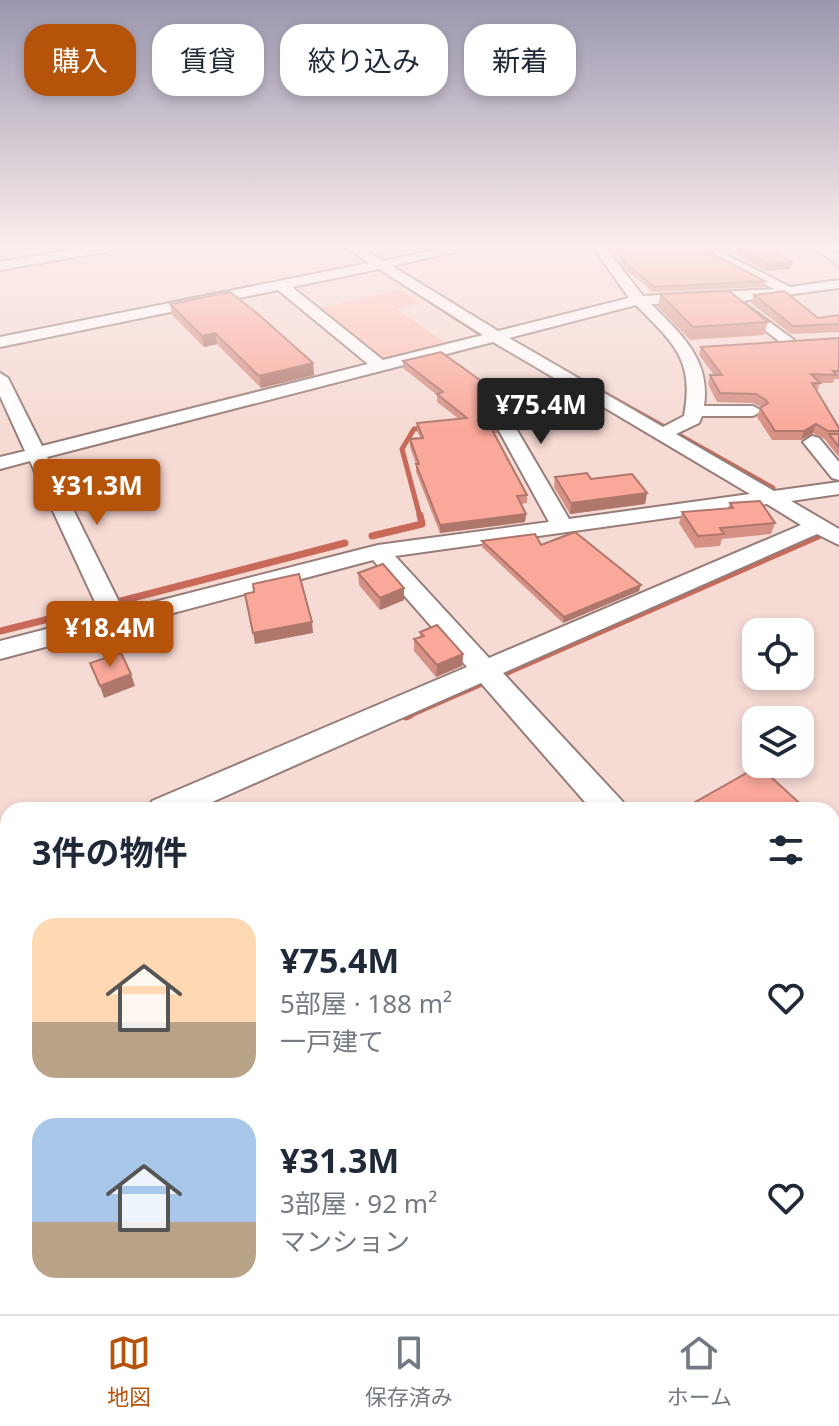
<!DOCTYPE html>
<html lang="ja">
<meta charset="utf-8">
<style>
:root{--surface:#fff;--page:#f2f2f3;--text:#1f2937;--muted:#747a83;--line:#e0e1e3;--accent:#b45309}
body{margin:0;font-family:"Noto Sans","Noto Sans JP",sans-serif;background:var(--page);color:var(--text);height:100vh;display:flex;flex-direction:column;font-size:30px;white-space:nowrap}
*{box-sizing:border-box;margin:0}
p{font-size:26px;color:var(--muted)}
.icon{flex:none;width:44px;height:44px;fill:none;stroke:currentColor;stroke-width:2;stroke-linecap:round;stroke-linejoin:round}
.map{position:relative;flex:1;overflow:hidden}
.sheet{position:absolute;left:0px;top:802px;width:840px;height:512px;display:flex;flex-direction:column;background:var(--surface);border-radius:24px 24px 0 0;box-shadow:0 4px 12px #0003}
.sheet>*{flex:none}
.hud{position:absolute;left:24px;top:24px;width:792px;height:72px;display:flex;gap:16px}
.tools{position:absolute;left:742px;top:618px;display:grid;gap:16px}
.tools a{display:grid;place-items:center;width:72px;height:72px;border-radius:16px;background:var(--surface);box-shadow:0 4px 12px #0003;font-size:40px}
.price{position:absolute;translate:-50% -68px;padding:0 18px;border-radius:8px;background:var(--accent);color:#fff;font-size:26px;line-height:52px;filter:drop-shadow(0 2px 4px #0008)}
.price::after{content:'';position:absolute;left:50%;top:48px;width:24px;height:18px;margin-left:-12px;background:inherit;clip-path:polygon(0 0,100% 0,50% 100%)}
.price.on{background:#222;color:#fff}
ul{padding:0;list-style:none}
li{display:flex;align-items:center;gap:24px;height:200px;padding:0 32px}
li span{display:grid;place-items:center;flex:none;width:224px;height:160px;border-radius:24px;color:#555}
li>.icon{margin-inline-start:auto}
span .icon{width:96px;height:96px;fill:#fffc;stroke-width:1}
li b{font-size:34px}
h2{display:flex;justify-content:space-between;align-items:center;height:96px;padding:0 32px;font-size:34px}
.pill{padding:0 28px;border-radius:24px;background:var(--surface);box-shadow:0 4px 12px #0003;font-size:28px;line-height:72px}
.pill.on{background:var(--accent);color:#fff}
.tabs{display:flex;justify-content:space-around;align-items:center;height:112px;border-top:2px solid var(--line);background:var(--surface);font-size:22px;color:var(--muted)}
.tabs a{display:grid;justify-items:center;gap:4px}
.tabs .on{color:var(--accent)}
.map>svg:first-child{display:block}
.built{fill:#f1ccc5}
.green{fill:#fdc0b5}
.lines{fill:none;stroke-linecap:round;stroke-linejoin:round}
.stream-far4{stroke:#c86959;stroke-width:4}
.stream-far3{stroke:#c86959;stroke-width:5}
.stream-far2{stroke:#c86959;stroke-width:7}
.stream-far1{stroke:#c86959;stroke-width:9}
.stream{stroke:#c86959;stroke-width:11}
.minor-casing{stroke:#977d79;stroke-width:4}
.minor{fill:#fff;fill-rule:evenodd}
.wall{fill:#d79084}
.shaded-wall{fill:#af766c}
.building{fill:#faa89a;stroke:#af766c;stroke-width:2}
</style>
<div class="map">
<svg width="839" height="1314" viewBox="0 0 839 1314">
<rect width="100%" height="100%" fill="#f6dad4"/>
<!-- built -->
<polygon class="built" points="832,1074 839,1081 839,1314 442,1314 439,1306 832,1306"/>
<!-- green -->
<polygon class="green" points="400,290 420,303 396,309 450,346 386,362 313,309"/>
<g class="lines">
<!-- stream-far4 -->
<g class="stream-far4">
<polyline points="344,247 371,264"/>
<polyline points="422,259 475,248"/>
<polyline points="378,268 482,335"/>
</g>
<!-- stream-far3 -->
<g class="stream-far3">
<polyline points="591,386 666,428"/>
<polyline points="677,434 773,488"/>
<polyline points="420,517 402,449 414,429 427,427"/>
</g>
<!-- stream-far2 -->
<g class="stream-far2">
<polyline points="372,536 422,524 420,515"/>
<polyline points="117,602 345,543"/>
<polyline points="0,631 97,607"/>
<polyline points="505,673 818,536"/>
<polyline points="406,716 484,682"/>
</g>
<!-- stream-far1 -->
<polyline class="stream-far1" points="406,716 410,714"/>
<!-- stream -->
<g class="stream">
<polyline points="832,980 839,975"/>
<polyline points="379,1314 390,1306"/>
</g>
<defs>
<g id="minor">
<polygon points="87,247 115,247 109,251 0,270 0,262"/>
<path d="M346,247H361L383,261L450,247H475L392,266L498,331L629,298L593,247H605L643,296L774,289L710,256V250L715,249L790,287L839,280V288L741,301L794,340L796,343L788,348L736,308L734,305L741,301L651,304C681,334 711,360 704,406H753L762,411L753,416H702L699,423L676,434L774,491L839,482V494L791,501L839,529V545L817,534L503,673L622,801L627,810H592L481,683L194,810H147L152,801L467,667L373,560L0,659V641L101,615L30,461L0,469V457L25,451L0,396V373L8,378L42,446L368,364L278,290L0,347V337L369,263ZM379,269L483,335L383,360L292,287ZM636,305C673,343 695,359 684,416L663,427L509,338ZM493,342L563,383L492,418L549,522L378,545L123,610L47,457ZM575,390L750,494L569,519L511,420ZM767,504L801,525L489,658L395,556Z"/>
<polygon points="812,247 826,247 839,256 839,266"/>
<polygon points="812,436 819,438 839,462 839,480 832,478 803,442"/>
<polygon points="8,861 8,892 0,895 0,864"/>
<polygon points="832,1035 839,1038 839,1082 832,1079"/>
<polygon points="317,1306 372,1306 368,1314 313,1314"/>
<polygon points="391,1306 446,1306 442,1314 387,1314"/>
</g>
</defs>
<!-- minor casing -->
<use href="#minor" class="minor-casing"/>
<!-- minor -->
<use href="#minor" class="minor"/>
</g>
<!-- wall -->
<g class="wall">
<polygon points="609,247 707,247 707,251 765,281 763,287 653,292 626,270"/>
<polygon points="738,249 792,262 790,269 767,271 737,255"/>
<polygon points="660,294 768,322 764,335 690,340 658,307"/>
<polygon points="754,295 818,318 839,315 839,332 791,334 751,303"/>
<polygon points="170,304 313,363 314,375 261,388 217,344 204,347 172,315"/>
<polygon points="839,338 839,379 834,379 833,383 820,383 817,391 839,428 839,457 826,441 826,440 813,433 801,440 772,440 757,417 760,408 761,407 753,403 717,402 708,384 710,375 714,375 699,355 701,347"/>
<polygon points="403,361 502,396 501,403 489,407 497,426 497,433 494,433 527,495 527,503 521,504 526,514 525,522 440,533 416,472 416,464 410,447 410,439 421,438 417,431 417,423 459,419 437,402 437,395 403,368"/>
<polygon points="555,477 591,479 647,493 645,504 570,514 554,487"/>
<polygon points="730,503 775,523 771,534 722,539 720,546 695,548 679,523 682,512 728,508"/>
<polygon points="482,541 541,545 639,591 563,623 482,547"/>
<polygon points="358,573 404,600 380,610 359,585"/>
<polygon points="420,632 463,654 462,666 436,677 414,651 414,639 420,637"/>
<polygon points="832,833 839,839 839,903 833,907"/>
<polygon points="479,1306 832,1306 839,1314 483,1314"/>
</g>
<!-- shaded-wall -->
<g class="shaded-wall">
<polygon points="792,262 790,269 767,271 768,264"/>
<polygon points="215,333 217,344 204,347 202,336"/>
<polygon points="313,363 314,375 261,388 259,376"/>
<polygon points="502,396 501,403 485,408 486,401"/>
<polygon points="816,424 813,433 801,440 804,431"/>
<polygon points="647,493 645,504 570,514 571,503"/>
<polygon points="526,514 525,522 440,533 440,525"/>
<polygon points="641,585 639,591 563,623 564,617"/>
<polygon points="404,588 404,600 380,610 380,598"/>
<polygon points="312,622 313,633 255,644 253,633"/>
<polygon points="463,654 462,666 436,677 437,665"/>
<polygon points="131,674 135,686 104,698 100,686"/>
</g>
<!-- building -->
<g class="building">
<polygon points="614,247 707,247 707,251 765,281 654,287 627,264"/>
<polygon points="748,247 766,247 792,262 768,264 738,249"/>
<polygon points="729,291 768,322 693,327 660,294"/>
<polygon points="784,291 818,318 839,315 839,324 793,326 754,295"/>
<polygon points="230,292 258,314 313,363 259,376 215,333 202,336 170,304"/>
<polygon points="839,338 839,371 833,371 836,375 811,374 820,383 812,383 839,428 839,431 828,431 816,424 804,431 775,431 760,408 768,403 766,400 756,394 720,393 710,375 722,375 701,347"/>
<polygon points="441,352 502,396 486,401 497,426 490,426 527,495 517,496 526,514 440,525 416,464 419,464 410,439 423,438 417,423 467,418 437,394 443,392 403,361"/>
<polygon points="829,434 839,434 839,447"/>
<polygon points="587,473 591,479 632,474 647,493 571,503 555,477"/>
<polygon points="760,501 775,523 720,528 724,534 698,536 682,512 733,508 730,503"/>
<polygon points="575,532 641,585 564,617 482,541 535,534 541,545"/>
<polygon points="383,564 404,588 380,598 358,573"/>
<polygon points="299,574 312,622 253,633 245,594 254,592 253,584"/>
<polygon points="437,625 463,654 437,665 414,639 424,636 420,632"/>
<polygon points="121,653 131,674 100,686 90,663"/>
<polygon points="759,766 807,810 683,809"/>
<polygon points="832,833 839,839 839,887 832,881"/>
<polygon points="832,1138 839,1147 839,1314 491,1314 487,1306 832,1306"/>
</g>
<!-- sky -->
<linearGradient id="sky" x2="0" y2="1"><stop stop-color="#9b96af"/><stop offset="0.57" stop-color="#fbeeec"/><stop offset="1" stop-color="#fbeeec" stop-opacity="0"/></linearGradient>
<rect width="839" height="431" fill="url(#sky)"/>
</svg>
<div class="tools">
<a><svg class="icon" aria-label="locate" viewBox="0 0 24 24"><circle cx="12" cy="12" r="6"/><path d="M12 2v4M12 18v4M2 12h4M18 12h4"/></svg></a>
<a><svg class="icon" aria-label="layers" viewBox="0 0 24 24"><path d="M12 4l9 5-9 5-9-5zM3 14l9 5 9-5"/></svg></a>
</div>
<b class="price on" style="left:541px;top:446px">¥75.4M</b>
<b class="price" style="left:97px;top:527px">¥31.3M</b>
<b class="price" style="left:110px;top:669px">¥18.4M</b>
<div class="hud">
<a class="pill on">購入</a>
<a class="pill">賃貸</a>
<a class="pill">絞り込み</a>
<a class="pill">新着</a>
</div>
<section class="sheet">
<h2>3件の物件<svg class="icon" aria-label="filters" viewBox="0 0 24 24"><path d="M4 7h16M4 17h16"/><circle cx="9" cy="7" r="2"/><circle cx="15" cy="17" r="2"/></svg></h2>
<ul>
<li><span style="background:linear-gradient(#ffd9b3 65%,#b9a48a 0)"><svg class="icon" aria-label="home" viewBox="0 0 24 24"><path d="M3 11l9-7 9 7M6 9v11h12V9"/></svg></span><div><b>¥75.4M</b><p>5部屋 · 188 m²</p><p>一戸建て</p></div><svg class="icon" aria-label="heart" viewBox="0 0 24 24"><path d="M12 20l-8-8c-3-5 5-10 8-4 3-6 11-1 8 4z"/></svg></li>
<li><span style="background:linear-gradient(#a9c7e8 65%,#b9a48a 0)"><svg class="icon" aria-label="home" viewBox="0 0 24 24"><path d="M3 11l9-7 9 7M6 9v11h12V9"/></svg></span><div><b>¥31.3M</b><p>3部屋 · 92 m²</p><p>マンション</p></div><svg class="icon" aria-label="heart" viewBox="0 0 24 24"><path d="M12 20l-8-8c-3-5 5-10 8-4 3-6 11-1 8 4z"/></svg></li>
</ul>
</section>
</div>
<nav class="tabs">
<a class="on"><svg class="icon" aria-label="map" viewBox="0 0 24 24"><path d="M3 6l6-2 6 2 6-2v14l-6 2-6-2-6 2zM9 4v14M15 6v14"/></svg>地図</a>
<a><svg class="icon" aria-label="saved" viewBox="0 0 24 24"><path d="M7 4h10v16l-5-4-5 4z"/></svg>保存済み</a>
<a><svg class="icon" aria-label="home" viewBox="0 0 24 24"><path d="M3 11l9-7 9 7M6 9v11h12V9"/></svg>ホーム</a>
</nav>
